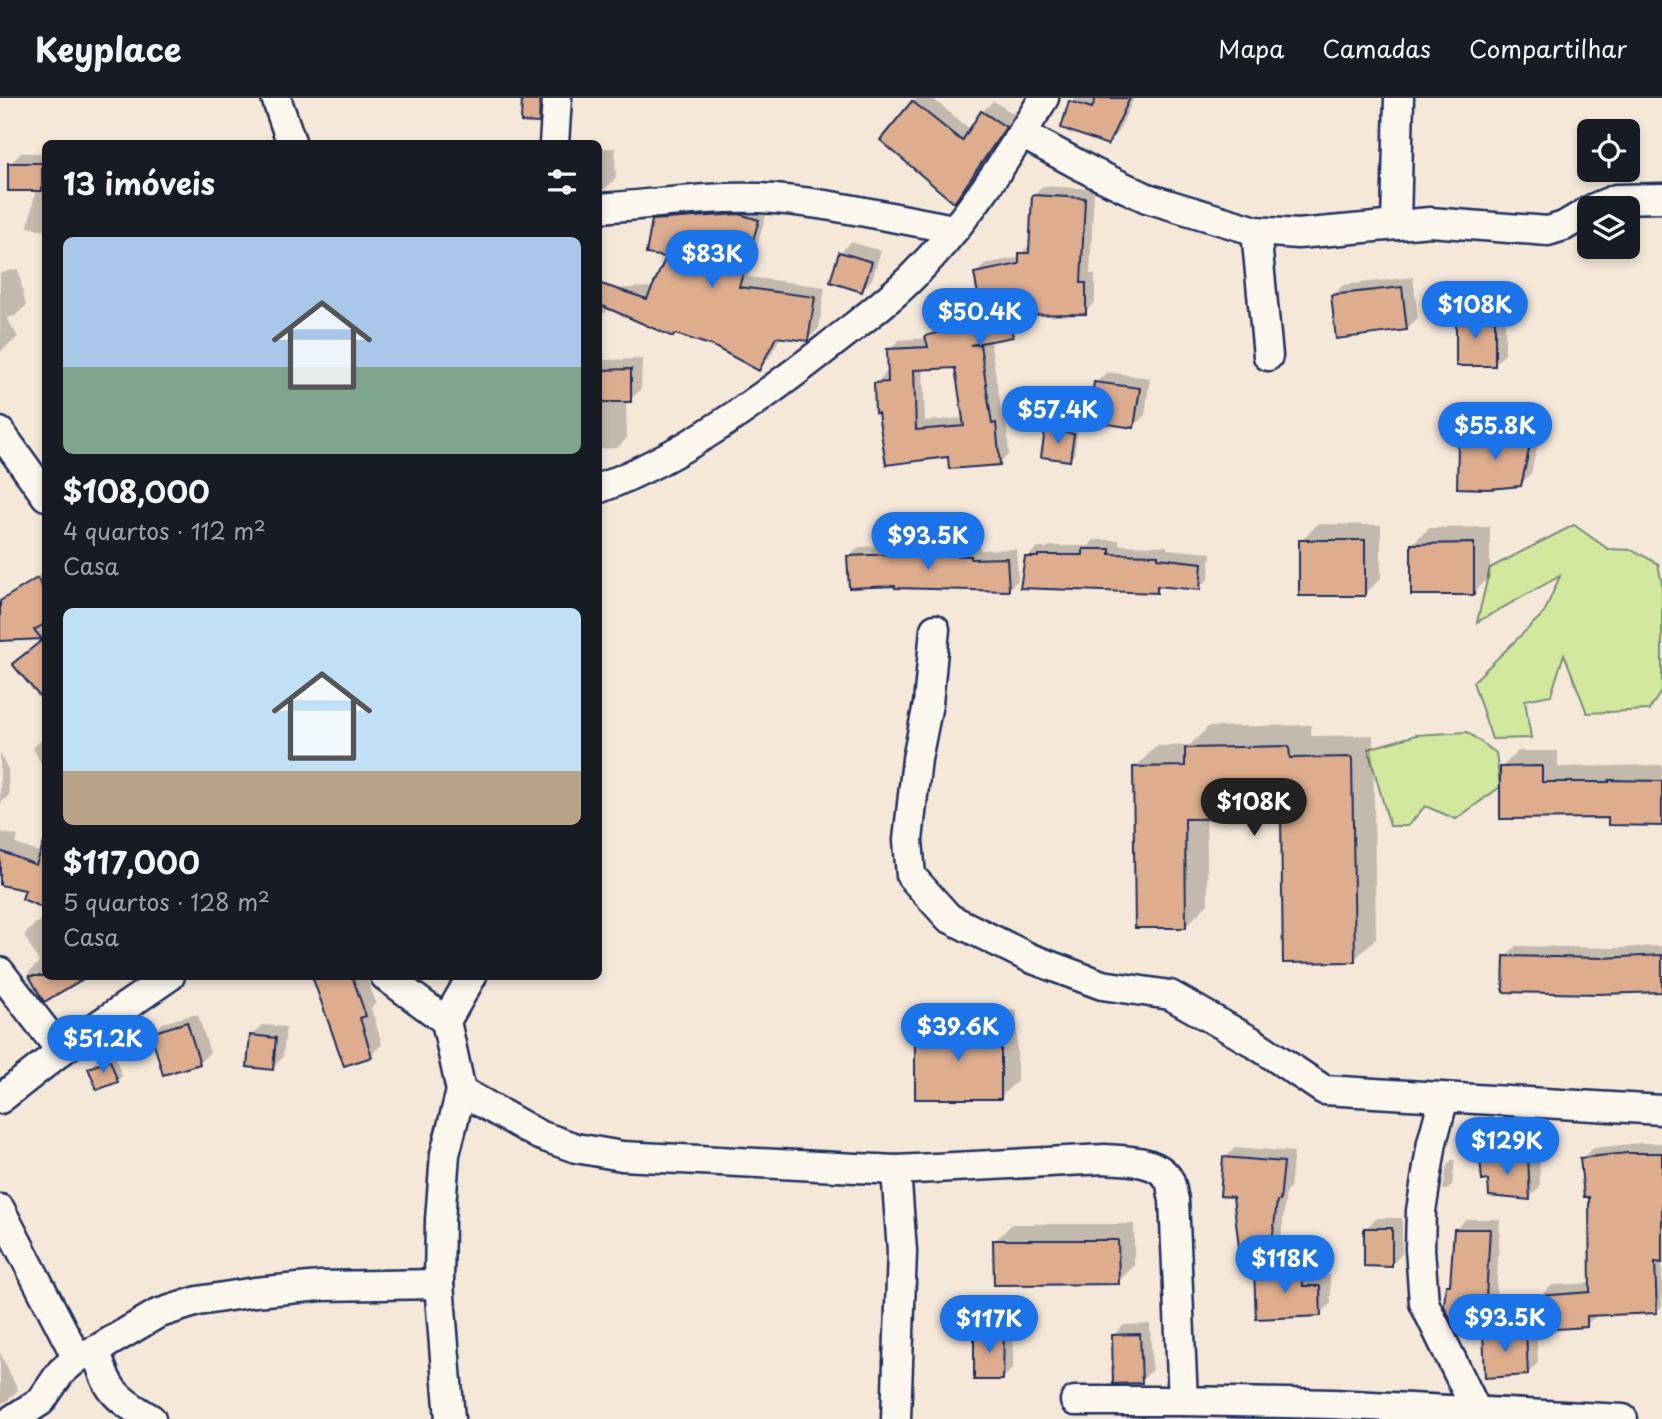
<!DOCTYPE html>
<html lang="pt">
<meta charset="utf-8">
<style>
:root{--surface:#171b24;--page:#242831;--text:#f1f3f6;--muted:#9ea1a6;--line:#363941;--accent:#1a73e8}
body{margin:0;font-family:"Playpen Sans",sans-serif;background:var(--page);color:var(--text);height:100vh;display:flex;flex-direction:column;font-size:26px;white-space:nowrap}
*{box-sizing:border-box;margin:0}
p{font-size:23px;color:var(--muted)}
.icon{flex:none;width:38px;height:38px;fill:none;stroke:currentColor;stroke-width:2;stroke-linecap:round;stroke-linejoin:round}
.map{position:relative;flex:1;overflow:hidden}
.drawer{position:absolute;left:42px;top:42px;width:560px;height:840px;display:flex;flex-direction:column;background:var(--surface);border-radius:10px;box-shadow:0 4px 10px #0003}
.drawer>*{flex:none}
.fabs{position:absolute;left:1577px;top:21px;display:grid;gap:14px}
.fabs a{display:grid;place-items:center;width:63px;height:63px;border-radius:10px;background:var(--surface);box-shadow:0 4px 10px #0003;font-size:35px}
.price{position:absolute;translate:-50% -60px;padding:0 16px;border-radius:24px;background:var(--accent);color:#fff;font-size:23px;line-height:46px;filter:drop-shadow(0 2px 4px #0008)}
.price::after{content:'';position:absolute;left:50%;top:42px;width:21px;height:16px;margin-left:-10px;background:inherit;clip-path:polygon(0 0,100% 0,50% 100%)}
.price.current{background:#222;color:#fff}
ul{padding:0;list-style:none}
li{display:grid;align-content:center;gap:14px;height:371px;padding:0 21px}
li span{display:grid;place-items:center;height:217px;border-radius:10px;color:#555}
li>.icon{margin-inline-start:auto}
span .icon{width:126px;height:126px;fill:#fffc;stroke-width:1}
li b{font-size:30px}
h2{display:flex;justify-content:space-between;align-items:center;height:84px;padding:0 21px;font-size:30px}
header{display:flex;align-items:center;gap:42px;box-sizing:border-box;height:98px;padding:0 35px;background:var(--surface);border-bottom:2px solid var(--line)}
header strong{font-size:33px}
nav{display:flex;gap:38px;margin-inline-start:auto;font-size:24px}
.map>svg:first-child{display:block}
.green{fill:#d1e89d;stroke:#768c7e;stroke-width:2}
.shadow{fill:#0003;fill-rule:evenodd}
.building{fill:#ddad8e;stroke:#1b2f5e;stroke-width:2;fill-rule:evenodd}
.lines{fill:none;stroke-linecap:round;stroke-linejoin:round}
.minor-casing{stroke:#1b2f5e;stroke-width:33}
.minor{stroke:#fbf7ec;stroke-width:28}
</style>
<header>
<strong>Keyplace</strong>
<nav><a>Mapa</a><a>Camadas</a><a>Compartilhar</a></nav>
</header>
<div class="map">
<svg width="1662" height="1321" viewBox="0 0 1662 1321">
<rect width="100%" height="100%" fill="#f5e8d9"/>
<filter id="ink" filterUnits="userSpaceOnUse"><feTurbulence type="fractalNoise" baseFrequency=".0143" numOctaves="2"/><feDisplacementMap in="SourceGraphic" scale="14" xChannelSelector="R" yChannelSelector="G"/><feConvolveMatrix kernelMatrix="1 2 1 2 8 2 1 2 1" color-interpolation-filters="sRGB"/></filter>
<g filter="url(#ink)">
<!-- green -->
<g class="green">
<polygon points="1574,427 1608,451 1633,452 1658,466 1662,486 1662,592 1649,612 1587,615 1564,556 1551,597 1525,602 1531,640 1492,641 1473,584 1544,515 1560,478 1477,524 1490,470"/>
<polygon points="1467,634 1496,655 1500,689 1456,721 1425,708 1408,728 1390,728 1368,651 1416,637"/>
</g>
<!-- shadow -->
<g class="shadow">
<polygon points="523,0 550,0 549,12 538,23"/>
<polygon points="918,0 932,0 971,32 982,14 993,3 1016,17 964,92 954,103 913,4"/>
<polygon points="1075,0 1134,0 1118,34 1108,45 1071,4"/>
<polygon points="598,50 615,50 616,80 605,91 598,92"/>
<polygon points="21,55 46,55 46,87 42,91 46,92 46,133 28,129 35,95 39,91 10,66"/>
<path d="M1043,88L1094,91L1090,176H1095V204L1085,214L1020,215L1022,228L1012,237L990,242L1002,317H1006L1009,356L999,365L950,357L887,365L876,285L886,275H890L889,252L899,242L928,240L937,229L983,217L976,175L985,166L1020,159L1021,156L1031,145L1033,98ZM956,268L964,320L925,323L923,270Z"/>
<polygon points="768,111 748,179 825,189 819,230 809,240 781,238 769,260 758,270 713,247 609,211 598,221 598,191 654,189 668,158 653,123 664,112"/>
<polygon points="851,144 881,153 872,181 862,192 840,155"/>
<polygon points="18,171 26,208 15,218 7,220 18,239 0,254 0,175"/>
<polygon points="1413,179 1418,220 1407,231 1333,198 1343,187"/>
<polygon points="1469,204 1487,204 1487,211 1505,211 1505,256 1494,266 1458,215"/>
<polygon points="642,261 641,291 630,302 626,302 627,340 617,350 598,351 598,262"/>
<polygon points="1107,274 1150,280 1145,317 1134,328 1096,285"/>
<polygon points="1515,318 1543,324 1531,375 1520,387 1460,348 1471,337 1502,338 1504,329"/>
<polygon points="1052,328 1078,332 1074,356 1069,361 1047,333"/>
<polygon points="1318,426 1381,427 1381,480 1364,497 1301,443"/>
<polygon points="1490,429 1490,479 1473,495 1412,446 1429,430"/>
<polygon points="1094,442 1119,442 1119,447 1167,448 1167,451 1211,455 1209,480 1199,490 1163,487 1157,493 1027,460 1036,450 1047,450 1049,448 1089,448"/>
<polygon points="907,447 980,449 980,452 1016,451 1018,482 1009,491 849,459 859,449"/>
<polygon points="46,473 46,535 43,540 0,541 0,503 20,502 16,495 25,486"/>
<polygon points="1311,627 1311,638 1373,637 1376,840 1354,862 1283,718 1206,719 1208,806 1186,828 1135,670 1156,648 1190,647 1208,629"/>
<polygon points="46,638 46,675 33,650"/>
<polygon points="1518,653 1558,653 1558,669 1662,667 1662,726 1501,670"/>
<polygon points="0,656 8,671 9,697 0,706"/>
<polygon points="0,734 18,738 16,746 46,757 28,791 0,785"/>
<polygon points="46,820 46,878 44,901 28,875 39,864 24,837 35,826"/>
<polygon points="1516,848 1614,850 1662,848 1662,892 1505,859"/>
<polygon points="327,878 366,878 376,905 371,910 382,946 371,957"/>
<polygon points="934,912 1017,912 1017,983 1000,999 917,929"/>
<polygon points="191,917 198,917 210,954 199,965 153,936 163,925"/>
<polygon points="262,927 286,929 283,959 273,970 251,938"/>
<polygon points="115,958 122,978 117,983 90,970 95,965"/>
<polygon points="1639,1045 1662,1045 1662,1208 1657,1213 1598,1216 1586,1227 1541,1198 1552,1187 1592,1185 1591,1097 1582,1061 1593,1050"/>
<polygon points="1539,1048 1540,1089 1529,1100 1490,1081 1482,1061 1493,1050"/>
<polygon points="1235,1049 1294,1054 1290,1090 1286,1094 1281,1141 1270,1152 1235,1098 1225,1060"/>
<polygon points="1452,1062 1455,1062 1452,1087 1447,1092 1443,1092 1447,1067"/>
<polygon points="1377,1120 1402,1120 1402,1156 1391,1167 1366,1130"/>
<polygon points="1466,1121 1500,1121 1495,1221 1491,1224 1536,1222 1538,1265 1527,1276 1485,1235 1487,1232 1455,1227 1447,1187 1452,1183 1455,1132"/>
<polygon points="1012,1126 1134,1126 1134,1168 1118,1184 995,1143"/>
<polygon points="1312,1161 1313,1178 1330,1177 1331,1205 1320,1216 1256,1174 1267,1163"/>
<polygon points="987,1223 1014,1223 1013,1270 1002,1281 976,1234"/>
<polygon points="1150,1226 1152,1272 1141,1283 1113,1238 1124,1227"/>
<polygon points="0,1254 18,1292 7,1303 0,1306"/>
</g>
<!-- building -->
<g class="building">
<polygon points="522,0 540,0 539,25 521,24"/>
<polygon points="1096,0 1130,0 1108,47 1061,30 1069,3 1092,10"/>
<polygon points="912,3 962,43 981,13 1006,29 954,105 880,42"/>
<rect x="8" y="65" width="34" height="28"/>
<path d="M1032,97L1085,100L1081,185H1086V216L1009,217L1013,239L970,247L980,246L992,326L996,325L1000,367L949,371L948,359L886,367L878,315H875L874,285L888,284L887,251L928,249L925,238L983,224L974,175L1019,166V155H1029ZM955,270L964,328L916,332L914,272Z"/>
<polygon points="739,116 759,122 739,189 815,199 808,243 776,239 759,273 713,248 675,236 673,239 598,206 598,185 647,201 666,159 646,156 652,122"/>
<polygon points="839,154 872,164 862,194 830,184"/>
<polygon points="1402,189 1407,232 1336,241 1331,197"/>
<polygon points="1456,214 1477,214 1477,221 1495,222 1495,268 1456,268"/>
<polygon points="631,271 631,304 600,304 599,272"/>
<polygon points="1094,284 1140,290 1134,330 1088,323"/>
<polygon points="1503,328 1533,334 1521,388 1489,391 1457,390 1458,347 1498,348"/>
<polygon points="1045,332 1074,336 1070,363 1041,359"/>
<rect x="1299" y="442" width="66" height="56"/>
<polygon points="1474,445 1474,497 1411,497 1411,446"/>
<polygon points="1083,451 1110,451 1110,456 1158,457 1158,460 1202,465 1200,492 1157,488 1157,495 1020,490 1025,459 1038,459 1038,457 1083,457"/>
<polygon points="896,456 971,458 971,461 1007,460 1009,493 895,490 895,488 849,490 847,458"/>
<polygon points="37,480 46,494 46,525 34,532 42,541 0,543 0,503"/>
<polygon points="46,539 46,606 12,566"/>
<polygon points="1289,648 1290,660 1352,659 1355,864 1283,865 1281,720 1185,721 1186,830 1135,830 1133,669 1185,668 1185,650"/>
<polygon points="1542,668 1542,684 1609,684 1609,682 1662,683 1662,728 1608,727 1608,720 1500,721 1500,669"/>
<polygon points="44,745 46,745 46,811 22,801 25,792 0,787 0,753 36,767"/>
<polygon points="1662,857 1662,894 1599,896 1503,894 1504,858 1602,860"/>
<polygon points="29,878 88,878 44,904"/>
<polygon points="312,878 352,878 366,918 360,920 372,959 344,968"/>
<polygon points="187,924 200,966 163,977 151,935"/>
<rect x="915" y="928" width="86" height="73"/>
<polygon points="250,937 276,940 273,972 247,969"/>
<polygon points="110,962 118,984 97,992 88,970"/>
<polygon points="1627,1055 1662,1055 1662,1165 1655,1164 1657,1215 1587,1218 1587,1229 1541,1232 1539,1198 1590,1194 1589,1099 1584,1099 1580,1060"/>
<polygon points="1528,1058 1530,1102 1489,1098 1488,1082 1482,1083 1480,1060"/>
<polygon points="1223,1059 1284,1064 1280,1103 1277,1103 1271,1153 1239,1149 1233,1099 1220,1098"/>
<polygon points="1364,1130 1392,1130 1392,1169 1364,1168"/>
<polygon points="1454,1131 1490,1131 1484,1234 1454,1228 1444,1208 1446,1187 1450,1187"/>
<polygon points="993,1142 1118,1142 1119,1186 994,1187"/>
<polygon points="1302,1171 1303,1188 1320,1188 1321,1218 1256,1221 1254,1173"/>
<polygon points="1526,1232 1528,1277 1485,1280 1483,1234"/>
<polygon points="974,1233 1004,1233 1003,1282 974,1282"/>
<polygon points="1140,1236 1142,1285 1113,1286 1112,1237"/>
</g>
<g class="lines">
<defs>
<g id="minor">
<polyline points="276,0 292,46"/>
<polyline points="1022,36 1094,75 1147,100 1256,133 1298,136 1430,124 1548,133 1564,128 1589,113"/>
<polyline points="554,46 557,0"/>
<path d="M598,110C652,107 705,98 759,100C825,103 890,120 955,131"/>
<polyline points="1594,110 1616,101 1662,100"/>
<polyline points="1396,127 1399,0"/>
<polyline points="1256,133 1268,258"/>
<polyline points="0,334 46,398"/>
<path d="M598,391C685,357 756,305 829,248C858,225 889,203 915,176C966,124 1006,62 1044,0"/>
<polyline points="935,531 928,606 917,661 908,742 911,778 949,820 1030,860 1102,887 1170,897 1251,943 1324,992 1662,1012"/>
<polyline points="0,874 61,953"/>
<polyline points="385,878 446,923"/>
<path d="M461,993L539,1037L576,1050L622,1058L896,1072L1105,1061C1125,1063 1155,1061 1168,1080C1172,1085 1172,1095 1174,1102L1183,1303L1333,1306L1623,1321"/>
<polyline points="1444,1000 1432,1044 1421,1113 1420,1151 1424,1205 1477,1314"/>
<polyline points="0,1001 61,953 170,878"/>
<polyline points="896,1072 902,1153 896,1321"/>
<polyline points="0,1111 77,1260"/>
<path d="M96,1252C108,1295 114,1298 151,1321"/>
<polyline points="1075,1303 1183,1303"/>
<polyline points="13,1321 41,1303 61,1274 77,1260 96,1252 157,1216 198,1203 255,1194 321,1188 439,1186"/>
<polyline points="450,1321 439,1186 440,1122 445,1056 461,993 446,923 472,878"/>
</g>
</defs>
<!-- minor casing -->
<use href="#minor" class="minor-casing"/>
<!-- minor -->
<use href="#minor" class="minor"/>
</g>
</g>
</svg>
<div class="fabs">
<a><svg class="icon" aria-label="locate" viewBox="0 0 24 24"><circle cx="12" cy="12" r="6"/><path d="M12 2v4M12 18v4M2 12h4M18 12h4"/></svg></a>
<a><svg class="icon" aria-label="layers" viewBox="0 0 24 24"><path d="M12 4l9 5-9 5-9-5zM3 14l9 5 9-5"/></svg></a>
</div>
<b class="price" style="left:712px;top:192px">$83K</b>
<b class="price" style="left:1475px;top:243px">$108K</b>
<b class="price" style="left:980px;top:250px">$50.4K</b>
<b class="price" style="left:1058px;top:348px">$57.4K</b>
<b class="price" style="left:1495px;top:364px">$55.8K</b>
<b class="price" style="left:928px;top:474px">$93.5K</b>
<b class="price current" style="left:1254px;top:740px">$108K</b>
<b class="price" style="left:958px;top:965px">$39.6K</b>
<b class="price" style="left:103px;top:977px">$51.2K</b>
<b class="price" style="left:1507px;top:1079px">$129K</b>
<b class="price" style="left:1285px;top:1197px">$118K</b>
<b class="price" style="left:1505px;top:1256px">$93.5K</b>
<b class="price" style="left:989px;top:1257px">$117K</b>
<section class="drawer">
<h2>13 imóveis<svg class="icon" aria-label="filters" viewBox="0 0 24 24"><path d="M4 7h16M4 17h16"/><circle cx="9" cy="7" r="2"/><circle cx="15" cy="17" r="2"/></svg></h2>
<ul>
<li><span style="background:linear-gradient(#a9c7e8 60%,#7fa58c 0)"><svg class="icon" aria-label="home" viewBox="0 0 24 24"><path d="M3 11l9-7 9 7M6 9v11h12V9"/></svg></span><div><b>$108,000</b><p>4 quartos · 112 m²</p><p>Casa</p></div></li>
<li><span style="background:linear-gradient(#bfe0f5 75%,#b9a48a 0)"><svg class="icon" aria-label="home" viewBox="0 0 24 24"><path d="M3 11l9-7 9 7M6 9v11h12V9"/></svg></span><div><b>$117,000</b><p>5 quartos · 128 m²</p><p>Casa</p></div></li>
</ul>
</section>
</div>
